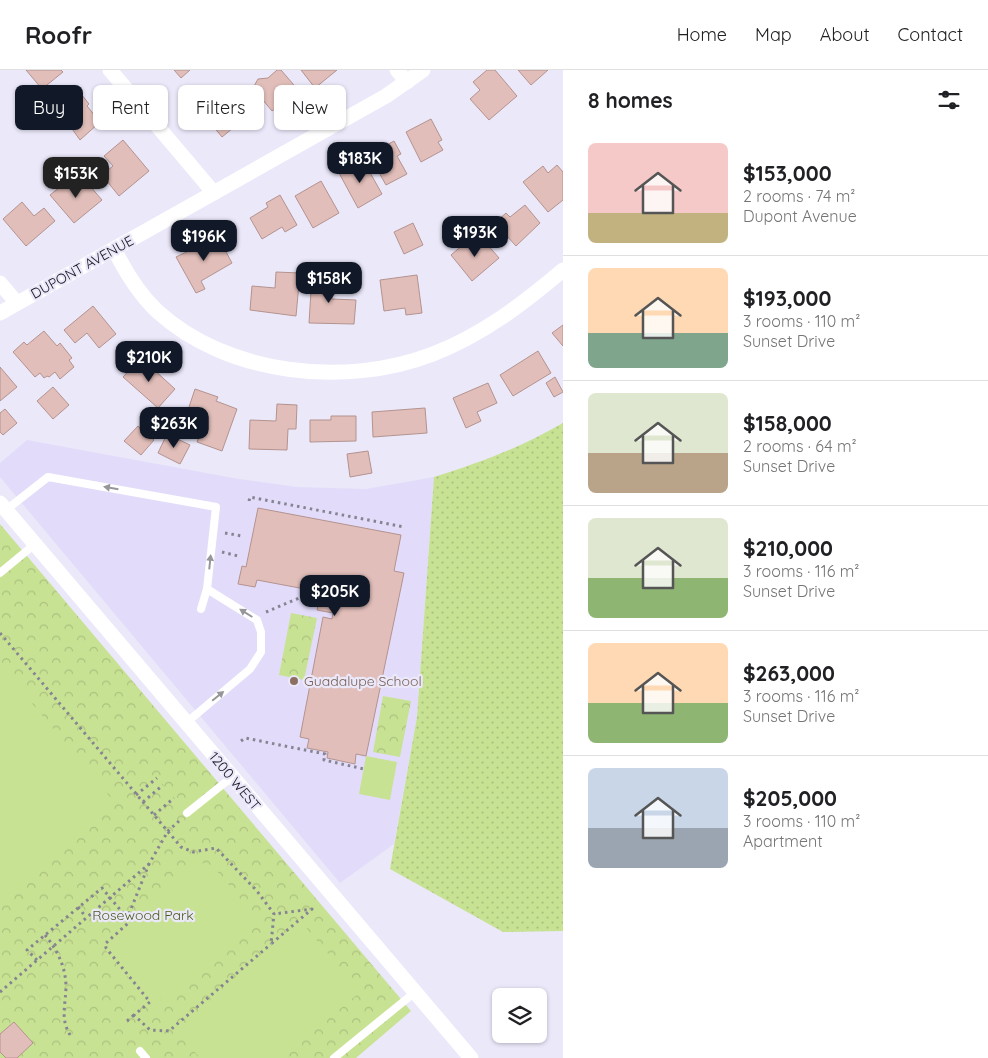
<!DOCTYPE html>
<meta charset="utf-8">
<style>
:root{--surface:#fff;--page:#f6f6f6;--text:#202124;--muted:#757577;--line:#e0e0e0;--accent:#111827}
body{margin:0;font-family:Quicksand,sans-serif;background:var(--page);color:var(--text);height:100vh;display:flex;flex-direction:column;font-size:19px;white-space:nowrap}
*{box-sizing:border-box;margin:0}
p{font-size:16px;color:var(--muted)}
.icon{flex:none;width:28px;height:28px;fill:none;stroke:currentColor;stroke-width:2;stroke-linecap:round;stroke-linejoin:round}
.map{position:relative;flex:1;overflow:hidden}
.sheet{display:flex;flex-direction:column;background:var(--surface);width:425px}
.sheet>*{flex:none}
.banner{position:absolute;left:15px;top:15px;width:472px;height:45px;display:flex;gap:10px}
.buttons{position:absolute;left:492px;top:918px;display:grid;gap:10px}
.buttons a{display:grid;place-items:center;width:55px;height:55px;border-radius:8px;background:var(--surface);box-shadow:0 1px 4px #0004;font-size:25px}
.price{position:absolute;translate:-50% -42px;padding:0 11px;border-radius:10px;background:var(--accent);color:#fff;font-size:16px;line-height:32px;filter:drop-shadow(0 1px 2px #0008)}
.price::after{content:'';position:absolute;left:50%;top:30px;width:15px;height:11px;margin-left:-8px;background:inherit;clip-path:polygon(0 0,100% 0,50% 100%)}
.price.on{background:#222;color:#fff}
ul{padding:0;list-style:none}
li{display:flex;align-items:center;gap:15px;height:125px;padding:0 25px}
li+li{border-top:1px solid var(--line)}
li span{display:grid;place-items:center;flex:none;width:140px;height:100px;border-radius:8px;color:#555}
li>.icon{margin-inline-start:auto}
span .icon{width:60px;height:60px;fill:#fffc;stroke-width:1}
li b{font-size:21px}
h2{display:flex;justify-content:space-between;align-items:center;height:60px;padding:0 25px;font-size:21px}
.pill{padding:0 18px;border-radius:8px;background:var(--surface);box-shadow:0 1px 4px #0004;font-size:18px;line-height:45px}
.pill.on{background:var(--accent);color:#fff}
header{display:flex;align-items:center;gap:30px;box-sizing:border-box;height:70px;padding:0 25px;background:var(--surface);border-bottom:1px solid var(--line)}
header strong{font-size:24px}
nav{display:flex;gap:28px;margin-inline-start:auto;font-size:18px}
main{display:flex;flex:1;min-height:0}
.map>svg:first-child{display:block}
.built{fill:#e2dcfa}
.grass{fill:url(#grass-dots)}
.park{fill:url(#park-crowns)}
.pitch{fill:#c8e293}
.building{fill:#e1beba;stroke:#b4938f}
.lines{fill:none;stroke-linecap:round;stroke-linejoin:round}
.path{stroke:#868492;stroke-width:3;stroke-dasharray:2.5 4;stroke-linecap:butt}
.service{stroke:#fff;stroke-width:8}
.minor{stroke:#fff;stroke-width:15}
.oneway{fill:#97969b}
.education-dot{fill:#8d6e63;stroke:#ebe8fa;stroke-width:2}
.labels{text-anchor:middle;stroke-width:4.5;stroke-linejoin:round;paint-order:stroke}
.street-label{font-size:14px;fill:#181620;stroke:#ebe8fa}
.education-label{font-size:14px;fill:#785e54;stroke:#ebe8fa;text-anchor:start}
.park-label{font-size:14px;fill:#4b5d1d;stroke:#ebe8fa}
</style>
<header>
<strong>Roofr</strong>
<nav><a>Home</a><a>Map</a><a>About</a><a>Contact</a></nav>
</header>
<main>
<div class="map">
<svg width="563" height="988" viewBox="0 0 563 988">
<defs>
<pattern id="grass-dots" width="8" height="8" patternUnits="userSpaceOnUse" patternTransform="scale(1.25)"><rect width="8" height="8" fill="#c8e293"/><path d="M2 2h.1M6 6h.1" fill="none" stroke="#abc17e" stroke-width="1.8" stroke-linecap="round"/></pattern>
<pattern id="park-crowns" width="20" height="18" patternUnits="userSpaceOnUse" patternTransform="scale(1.25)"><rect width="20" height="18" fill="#c8e293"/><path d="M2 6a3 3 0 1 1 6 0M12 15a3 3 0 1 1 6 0" fill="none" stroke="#abc17e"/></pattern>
</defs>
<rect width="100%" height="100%" fill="#ebe8fa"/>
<!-- built -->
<polygon class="built" points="27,370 239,409 297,417 366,419 434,407 417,647 394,774 340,813 0,407 0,393"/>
<!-- grass -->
<path class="grass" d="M563,353V861L503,862L390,799L417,647L434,407C482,392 519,378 563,353Z"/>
<!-- park -->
<g class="park">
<polygon points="0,454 411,941 356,988 0,988"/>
<polygon points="291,543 317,548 304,610 279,605"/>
<polygon points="383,626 411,631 400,687 373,682"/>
</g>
<!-- pitch -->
<g class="pitch">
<polygon points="0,595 115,733 0,829"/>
<polygon points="366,686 397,692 390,730 359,724"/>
<polygon points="196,792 212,795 248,838 251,849 248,859 155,934 147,930 103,877 104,868"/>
<polygon points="303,854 360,922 282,988 200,988 177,962"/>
</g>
<!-- building -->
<g class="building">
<polygon points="26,0 61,0 63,2 42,19"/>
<polygon points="174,0 190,0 181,8"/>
<polygon points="277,0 281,0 299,21 272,41 253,18 258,9 268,8"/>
<polygon points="301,0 337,0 315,18"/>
<polygon points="487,0 495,0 517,26 489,50 470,29 480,20 473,12"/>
<polygon points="518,0 548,0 531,15"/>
<polygon points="74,15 89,34 87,36 100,52 80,70 53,32"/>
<polygon points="235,18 254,41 222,67 198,38 218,22 223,28"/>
<polygon points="431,49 442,70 438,72 443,80 421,92 406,62"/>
<polygon points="123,70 149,101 119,126 102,105 113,96 104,86"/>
<polygon points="394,71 401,84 397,86 407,104 386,115 369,85"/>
<polygon points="363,90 382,124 358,138 339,103"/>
<polygon points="557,95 563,102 563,130 548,142 523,112 543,96 548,103"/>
<polygon points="83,108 102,130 74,153 50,125 70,109 75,114"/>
<polygon points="321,111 339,143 313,158 295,126"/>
<polygon points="280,125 297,155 285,162 282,157 262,169 250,148 268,137 266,133"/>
<polygon points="22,132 34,146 44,138 55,151 26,176 3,149"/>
<polygon points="525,135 540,153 516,176 495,153 506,143 510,147"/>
<polygon points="413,153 423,175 404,184 394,162"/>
<polygon points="480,166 499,188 472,211 451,185 464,174 467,178"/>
<polygon points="218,167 232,193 201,211 205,219 196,223 176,187"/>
<polygon points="276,202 300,203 296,246 250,240 252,216 275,218"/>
<polygon points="312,205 334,207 332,229 356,230 354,254 309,253"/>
<polygon points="417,205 422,243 406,245 405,238 384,241 380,210"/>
<polygon points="93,236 116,264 99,278 87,263 75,273 64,260"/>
<polygon points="563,255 563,276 552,263"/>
<polygon points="44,261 57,276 60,273 72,288 69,290 74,297 60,309 55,302 49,307 47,306 44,308 40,303 35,307 13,282 24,272 27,275"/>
<polygon points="538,281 551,303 513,326 500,305"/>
<polygon points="141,288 175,319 158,338 123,307"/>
<polygon points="0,297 17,317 0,331"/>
<polygon points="555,307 563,322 554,327 546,313"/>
<polygon points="488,313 497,333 477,342 481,351 466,358 453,328"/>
<polygon points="53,317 69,335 53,349 37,331"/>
<polygon points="195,319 218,327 216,331 237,339 222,381 197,372 205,350 187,343"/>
<polygon points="277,334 297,335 296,359 288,359 287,380 249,379 250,350 276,351"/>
<polygon points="425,338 427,363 373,367 372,342"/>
<polygon points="5,339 17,353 3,365 0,362 0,343"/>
<polygon points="331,346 356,346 356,371 310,372 310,350 331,350"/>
<polygon points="138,356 154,370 141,385 124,371"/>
<polygon points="167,364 190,375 180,394 158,383"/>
<polygon points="368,381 372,403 350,407 347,384"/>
<polygon points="258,438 401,465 394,501 404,503 366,686 356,684 355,694 327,688 328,682 307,678 309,669 300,667 323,547 332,549 333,543 317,540 321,522 257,510 255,517 238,514 242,496 246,497"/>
<polygon points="14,952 33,973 17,988 6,988 0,982 0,964"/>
</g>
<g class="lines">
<!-- path -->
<g class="path">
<polyline points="249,431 250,427 404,457"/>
<polyline points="225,463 242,466"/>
<polyline points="222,482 238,486"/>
<polyline points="266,542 304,526 320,530"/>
<polyline points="0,563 181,777 193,782 216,778 257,821 274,844 271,874 312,839 274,844"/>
<polyline points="241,671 245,668 325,684 324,690 364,699"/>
<polyline points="136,725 157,708"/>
<polyline points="143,732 163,715"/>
<polyline points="154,745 174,728"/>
<polyline points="78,837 86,847"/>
<polyline points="129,844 149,794"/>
<path d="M45,865C57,880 65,895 66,915C66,936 59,949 72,968"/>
<polyline points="37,890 27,880 102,818 122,842 136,846 105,874 106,878 150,932 134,945 150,960 169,961 271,874"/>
<polyline points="0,922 149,794 168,761 179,751"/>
<polyline points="127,951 134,945"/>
</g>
<!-- service -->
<g class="service">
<polyline points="6,440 48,407 216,437 207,519 201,539"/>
<polyline points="0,503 35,474"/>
<polyline points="186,653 250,599 261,582 261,562 257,550 207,519"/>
<polyline points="187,743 232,707"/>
<polyline points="140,981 146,988"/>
<polyline points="334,988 414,923"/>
</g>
<!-- minor -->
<g class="minor">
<polyline points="110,0 214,123"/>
<polyline points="397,0 407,12"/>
<path d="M114,179C125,201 139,224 157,241C227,305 345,318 433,284C482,265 523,234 563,200"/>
<polyline points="0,213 17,233"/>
<polyline points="0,243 386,26 423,0"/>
<polyline points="0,433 471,988"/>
</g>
</g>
<!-- one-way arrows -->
<defs><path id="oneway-solid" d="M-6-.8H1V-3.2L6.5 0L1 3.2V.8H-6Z" transform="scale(1.25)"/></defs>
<g class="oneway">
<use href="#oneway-solid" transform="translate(111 418) rotate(-170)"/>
<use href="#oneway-solid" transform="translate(210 492) rotate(-84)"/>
<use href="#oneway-solid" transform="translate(246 543) rotate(-148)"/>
<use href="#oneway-solid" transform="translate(218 626) rotate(-39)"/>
</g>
<!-- markers -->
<circle class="education-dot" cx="294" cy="611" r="5"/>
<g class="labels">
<!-- street labels -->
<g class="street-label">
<text transform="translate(82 197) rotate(-29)" y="5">DUPONT AVENUE</text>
<text transform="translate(235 711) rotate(50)" y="5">1200 WEST</text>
</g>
<!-- education labels -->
<g class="education-label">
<text x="304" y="616">Guadalupe School</text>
</g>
<!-- park labels -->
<g class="park-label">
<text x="143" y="850">Rosewood Park</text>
</g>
</g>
</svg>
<div class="buttons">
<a><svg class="icon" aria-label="layers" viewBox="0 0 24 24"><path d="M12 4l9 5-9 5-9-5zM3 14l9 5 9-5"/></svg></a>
</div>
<b class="price" style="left:360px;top:114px">$183K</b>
<b class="price on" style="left:76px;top:129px">$153K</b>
<b class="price" style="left:475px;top:188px">$193K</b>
<b class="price" style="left:204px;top:192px">$196K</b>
<b class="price" style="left:329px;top:234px">$158K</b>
<b class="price" style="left:149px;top:313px">$210K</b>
<b class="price" style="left:174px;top:379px">$263K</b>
<b class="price" style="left:335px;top:547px">$205K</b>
<div class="banner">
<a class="pill on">Buy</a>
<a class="pill">Rent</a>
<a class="pill">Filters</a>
<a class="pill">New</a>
</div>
</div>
<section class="sheet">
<h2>8 homes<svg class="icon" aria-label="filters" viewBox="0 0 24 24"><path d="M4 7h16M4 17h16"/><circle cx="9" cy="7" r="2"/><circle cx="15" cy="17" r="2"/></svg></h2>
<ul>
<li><span style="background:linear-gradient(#f6c9c9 70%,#c2b280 0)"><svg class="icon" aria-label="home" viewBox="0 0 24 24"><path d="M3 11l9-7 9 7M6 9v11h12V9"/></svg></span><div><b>$153,000</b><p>2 rooms · 74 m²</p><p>Dupont Avenue</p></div></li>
<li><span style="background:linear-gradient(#ffd9b3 65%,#7fa58c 0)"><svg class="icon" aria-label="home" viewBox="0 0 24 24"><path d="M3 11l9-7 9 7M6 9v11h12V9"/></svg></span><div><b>$193,000</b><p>3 rooms · 110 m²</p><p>Sunset Drive</p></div></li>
<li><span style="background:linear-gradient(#dfe7d0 60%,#b9a48a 0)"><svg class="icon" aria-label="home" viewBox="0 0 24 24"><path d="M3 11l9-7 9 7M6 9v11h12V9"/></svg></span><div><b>$158,000</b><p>2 rooms · 64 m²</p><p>Sunset Drive</p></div></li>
<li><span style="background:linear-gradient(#dfe7d0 60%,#8fb573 0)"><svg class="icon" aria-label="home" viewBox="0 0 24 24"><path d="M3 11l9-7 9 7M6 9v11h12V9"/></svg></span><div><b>$210,000</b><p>3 rooms · 116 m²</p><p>Sunset Drive</p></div></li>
<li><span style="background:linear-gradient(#ffd9b3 60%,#8fb573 0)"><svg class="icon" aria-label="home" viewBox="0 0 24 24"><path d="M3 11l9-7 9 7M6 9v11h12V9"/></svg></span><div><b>$263,000</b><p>3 rooms · 116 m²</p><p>Sunset Drive</p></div></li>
<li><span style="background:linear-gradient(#c9d6e8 60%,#9aa5b1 0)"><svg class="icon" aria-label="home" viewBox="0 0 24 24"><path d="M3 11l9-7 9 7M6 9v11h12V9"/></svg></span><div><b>$205,000</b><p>3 rooms · 110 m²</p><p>Apartment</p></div></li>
</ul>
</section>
</main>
